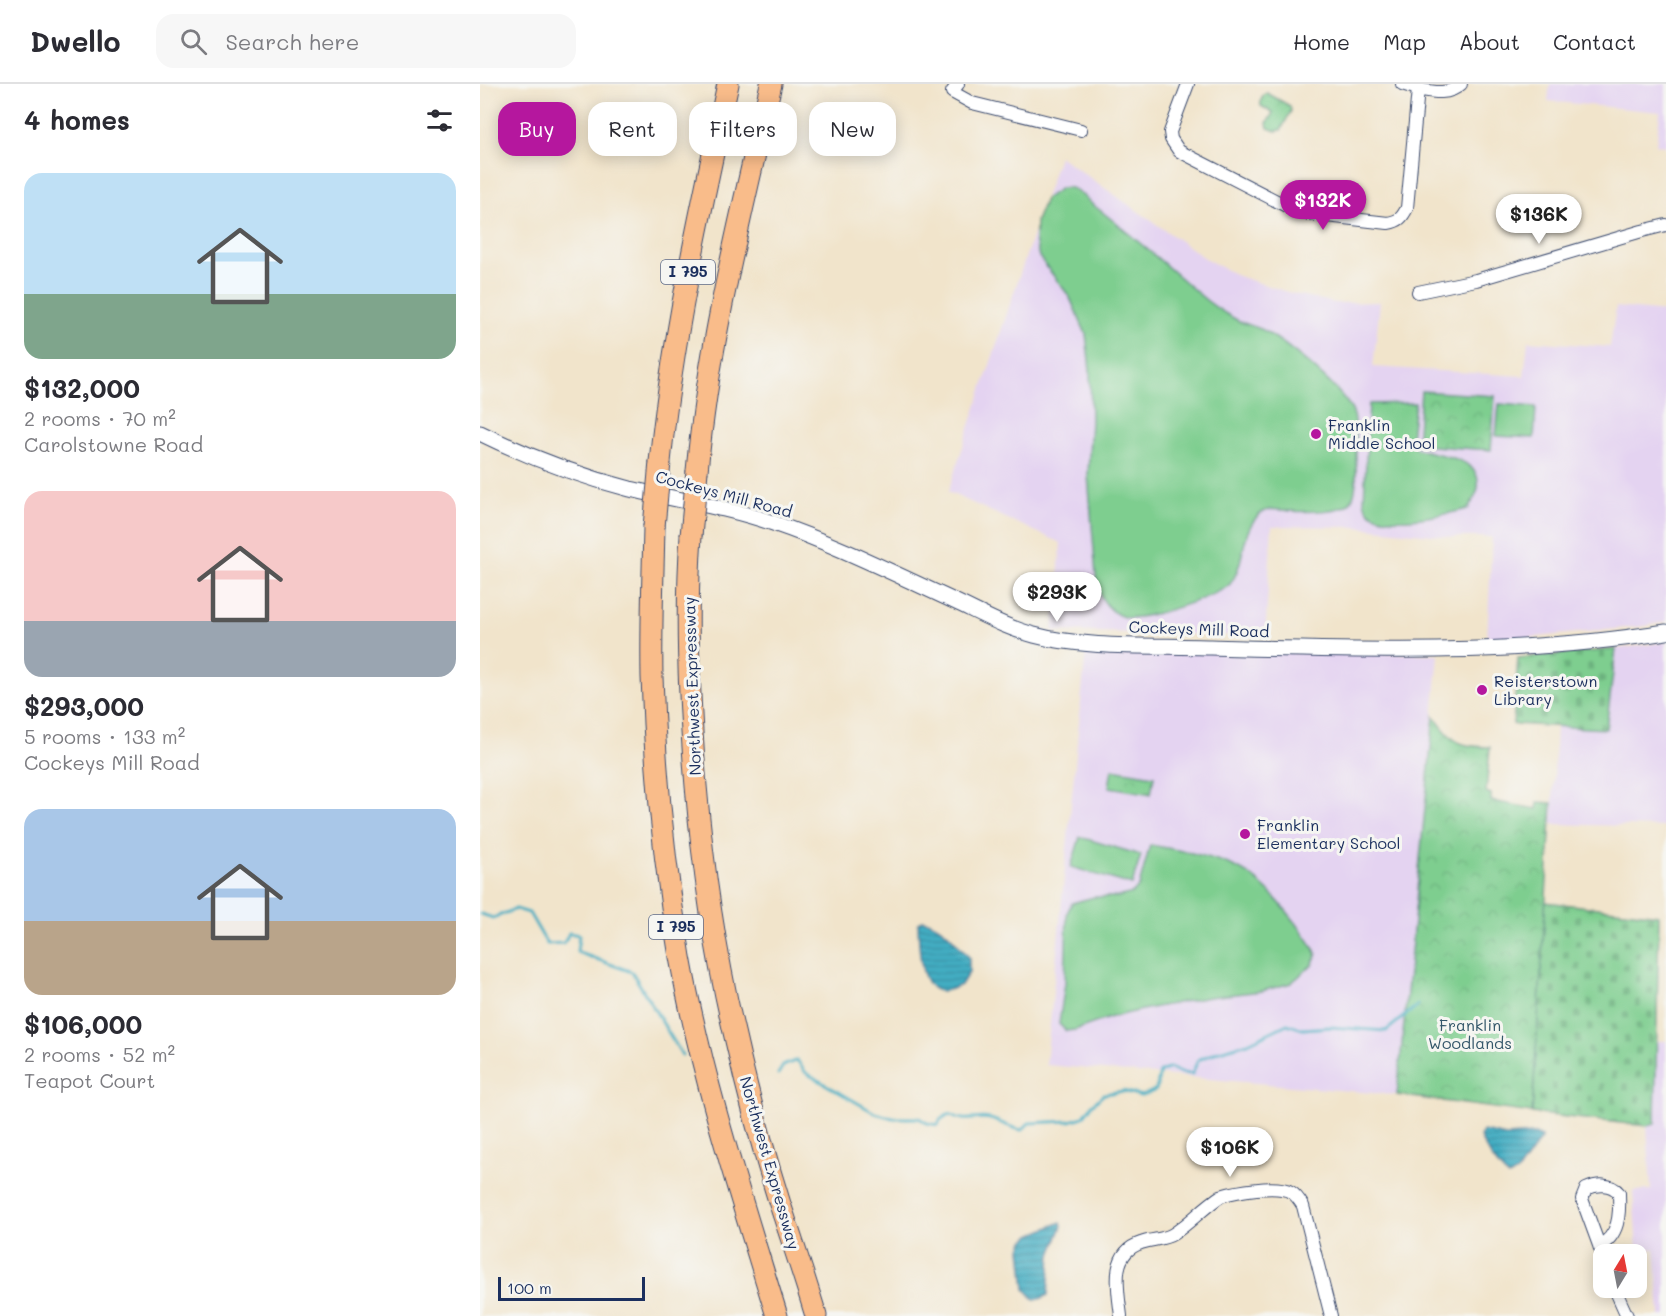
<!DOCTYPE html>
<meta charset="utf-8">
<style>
:root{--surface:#fff;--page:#f7f7f7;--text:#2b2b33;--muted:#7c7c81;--line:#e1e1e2;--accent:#b5179e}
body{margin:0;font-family:Mali,sans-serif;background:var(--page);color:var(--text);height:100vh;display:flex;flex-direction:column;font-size:22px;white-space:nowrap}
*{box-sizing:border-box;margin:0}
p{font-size:20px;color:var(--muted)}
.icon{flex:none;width:33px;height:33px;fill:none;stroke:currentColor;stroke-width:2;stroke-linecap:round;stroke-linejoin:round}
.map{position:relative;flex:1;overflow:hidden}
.panel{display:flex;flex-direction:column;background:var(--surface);width:480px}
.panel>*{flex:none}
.guide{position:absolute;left:18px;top:18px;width:570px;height:54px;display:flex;gap:12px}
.needle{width:39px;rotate:10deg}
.buttons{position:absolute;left:1113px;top:1160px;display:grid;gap:12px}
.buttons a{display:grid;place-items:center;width:54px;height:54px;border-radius:12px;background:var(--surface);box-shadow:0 3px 15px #0003;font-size:30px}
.scale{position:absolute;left:18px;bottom:15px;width:147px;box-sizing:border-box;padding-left:6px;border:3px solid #1b2f5e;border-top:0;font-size:16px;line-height:21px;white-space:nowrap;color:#1b2f5e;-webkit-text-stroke:4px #f6f6f2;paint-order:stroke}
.price{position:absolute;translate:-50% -51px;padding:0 14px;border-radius:21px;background:#fff;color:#222;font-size:20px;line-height:39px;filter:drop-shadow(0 2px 3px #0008)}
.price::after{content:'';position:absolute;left:50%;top:36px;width:18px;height:14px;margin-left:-9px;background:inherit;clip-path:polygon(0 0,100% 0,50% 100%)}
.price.on{background:var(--accent);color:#fff}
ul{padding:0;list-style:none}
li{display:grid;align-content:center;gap:12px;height:318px;padding:0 24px}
li span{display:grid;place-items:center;height:186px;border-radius:18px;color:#555}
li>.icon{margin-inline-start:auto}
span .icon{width:108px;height:108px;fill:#fffc;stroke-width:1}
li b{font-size:26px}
h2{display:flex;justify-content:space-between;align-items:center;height:72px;padding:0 24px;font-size:26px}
.pill{padding:0 21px;border-radius:18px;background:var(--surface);box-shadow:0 3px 15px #0003;font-size:21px;line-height:54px}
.pill.on{background:var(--accent);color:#fff}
header{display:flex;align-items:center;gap:36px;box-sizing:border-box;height:84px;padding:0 30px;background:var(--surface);border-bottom:2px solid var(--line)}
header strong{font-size:28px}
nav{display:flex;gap:33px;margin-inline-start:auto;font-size:21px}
.search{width:420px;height:54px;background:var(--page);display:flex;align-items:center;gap:15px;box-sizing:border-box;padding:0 21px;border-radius:18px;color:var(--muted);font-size:22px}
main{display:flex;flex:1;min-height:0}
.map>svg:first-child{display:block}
.built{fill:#e4d3f1}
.green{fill:#7ece8f;stroke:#4c7e76;stroke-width:1.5}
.cemetery{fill:url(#cemetery-stones);stroke:#4c7e76;stroke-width:1.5}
.park{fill:url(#park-crowns);stroke:#4c7e76;stroke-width:1.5}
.water{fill:url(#water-rules);stroke:#2f6e90;stroke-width:1.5}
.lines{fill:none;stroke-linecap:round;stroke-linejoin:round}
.stream{stroke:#43adc2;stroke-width:3}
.minor-casing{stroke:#3b4a6e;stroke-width:14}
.tertiary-casing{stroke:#3b4a6e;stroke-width:17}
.motorway-casing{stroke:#3b4a6e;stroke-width:23}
.minor{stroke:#fff;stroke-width:12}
.tertiary{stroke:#fff;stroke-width:15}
.motorway{stroke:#f9bc8a;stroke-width:21}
.motorway-bridge-casing{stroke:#3b4a6e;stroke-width:23;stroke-linecap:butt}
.motorway-bridge{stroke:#f9bc8a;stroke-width:21}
.poi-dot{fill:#b5179e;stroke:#f6f6f2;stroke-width:2}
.labels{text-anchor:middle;stroke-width:6;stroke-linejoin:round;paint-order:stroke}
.shield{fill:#f6f6f2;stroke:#5d6b8a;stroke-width:1.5}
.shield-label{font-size:15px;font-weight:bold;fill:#1b2f5e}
.poi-label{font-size:16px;fill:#1b2f5e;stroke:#f6f6f2;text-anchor:start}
.street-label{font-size:16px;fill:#1b2f5e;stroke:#f6f6f2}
.park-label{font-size:16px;fill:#34576a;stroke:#f6f6f2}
</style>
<header>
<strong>Dwello</strong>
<div class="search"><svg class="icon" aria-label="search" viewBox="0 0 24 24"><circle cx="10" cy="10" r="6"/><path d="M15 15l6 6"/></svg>Search here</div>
<nav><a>Home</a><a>Map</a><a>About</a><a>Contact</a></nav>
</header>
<main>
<section class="panel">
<h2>4 homes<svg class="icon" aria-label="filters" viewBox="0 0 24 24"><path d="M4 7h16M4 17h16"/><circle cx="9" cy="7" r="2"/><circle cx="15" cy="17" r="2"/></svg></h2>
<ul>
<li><span style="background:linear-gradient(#bfe0f5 65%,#7fa58c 0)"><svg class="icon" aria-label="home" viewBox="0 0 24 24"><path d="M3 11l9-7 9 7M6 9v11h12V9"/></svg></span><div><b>$132,000</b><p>2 rooms · 70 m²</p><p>Carolstowne Road</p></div></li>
<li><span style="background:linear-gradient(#f6c9c9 70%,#9aa5b1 0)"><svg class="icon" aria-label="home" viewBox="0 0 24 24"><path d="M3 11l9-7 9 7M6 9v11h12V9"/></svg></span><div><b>$293,000</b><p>5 rooms · 133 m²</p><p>Cockeys Mill Road</p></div></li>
<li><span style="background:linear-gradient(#a9c7e8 60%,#b9a48a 0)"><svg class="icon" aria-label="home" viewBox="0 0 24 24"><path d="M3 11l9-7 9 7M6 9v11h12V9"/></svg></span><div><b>$106,000</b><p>2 rooms · 52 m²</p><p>Teapot Court</p></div></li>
</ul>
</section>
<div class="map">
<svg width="1186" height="1232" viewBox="0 0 1186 1232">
<defs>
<pattern id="cemetery-stones" width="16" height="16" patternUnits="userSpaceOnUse" patternTransform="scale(1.5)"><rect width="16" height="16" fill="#7ece8f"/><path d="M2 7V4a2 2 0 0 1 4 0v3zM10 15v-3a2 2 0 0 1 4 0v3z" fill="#6cb17e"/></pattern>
<pattern id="park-crowns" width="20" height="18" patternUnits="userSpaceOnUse" patternTransform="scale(1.5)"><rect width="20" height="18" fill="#7ece8f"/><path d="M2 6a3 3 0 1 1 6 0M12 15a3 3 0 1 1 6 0" fill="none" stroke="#6cb17e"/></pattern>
<pattern id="water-rules" width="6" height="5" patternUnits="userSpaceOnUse" patternTransform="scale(1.5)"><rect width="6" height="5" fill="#43adc2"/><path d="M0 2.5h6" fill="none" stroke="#378da1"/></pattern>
</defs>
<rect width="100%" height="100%" fill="#f6f6f2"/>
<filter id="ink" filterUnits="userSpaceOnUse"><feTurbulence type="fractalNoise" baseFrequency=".0167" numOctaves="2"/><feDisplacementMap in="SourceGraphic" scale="12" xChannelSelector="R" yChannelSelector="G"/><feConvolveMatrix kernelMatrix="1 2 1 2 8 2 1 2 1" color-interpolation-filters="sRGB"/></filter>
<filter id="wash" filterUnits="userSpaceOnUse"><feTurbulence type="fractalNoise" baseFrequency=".008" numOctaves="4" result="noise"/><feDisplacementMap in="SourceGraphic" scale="24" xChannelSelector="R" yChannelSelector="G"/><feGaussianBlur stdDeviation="1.35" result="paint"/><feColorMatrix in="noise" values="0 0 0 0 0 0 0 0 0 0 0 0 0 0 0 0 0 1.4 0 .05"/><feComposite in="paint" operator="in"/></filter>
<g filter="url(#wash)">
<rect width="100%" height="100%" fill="#f1e4cb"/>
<!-- built -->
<g class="built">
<polygon points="1070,0 1186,0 1186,62 1176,61 1180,28 1068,17"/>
<polygon points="579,72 726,175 758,192 810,209 855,219 900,218 893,283 1044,292 1048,257 1130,263 1136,223 1186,228 1186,538 1165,542 1007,558 1012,453 971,453 876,443 792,442 785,552 573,547 581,459 468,408"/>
<polygon points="1186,558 1186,743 1072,740 1076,642 1126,645 1136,565"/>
<polygon points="606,566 959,570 917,1011 566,981"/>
<polygon points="1176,957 1186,957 1186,1232 1180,1232 1175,1165 1157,1166 1153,1107 1171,1106 1167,1042 1175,1040"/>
</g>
<!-- green -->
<g class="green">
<path d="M581,104C584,104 588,103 591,104C598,105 606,115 612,120C649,148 684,180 719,210C730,220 744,229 757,236C766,241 777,242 786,248C808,261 866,307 874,331C877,343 876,360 876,372C876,385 878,406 871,417C863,429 823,428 810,427C799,426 790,423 780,430C760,447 766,480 750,500C740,512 660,538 644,533C630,529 623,517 617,505L608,391L611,336L610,286L606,250L589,212L559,173L555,156L556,137L565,115Z"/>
<path d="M935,319L931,354L935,364C956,372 1007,372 997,408C995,414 991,420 988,425C967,430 903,445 888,426C886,424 885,420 884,417L889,320Z"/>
<polygon points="1019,320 1056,323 1054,354 1016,352"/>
<polygon points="600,753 661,771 652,801 591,783"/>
<path d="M670,761C699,766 747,774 771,792C794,809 823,845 837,870L832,881L811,899L782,907L729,913L671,924L632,933L595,946L586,947L579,940L585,899L587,829L592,819L614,813H637L653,809L659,802Z"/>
</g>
<!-- cemetery -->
<g class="cemetery">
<polygon points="1136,565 1126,645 1033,640 1038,574"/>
<polygon points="1065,818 1179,831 1175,1040 1167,1042 1052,1029"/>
</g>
<!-- park -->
<g class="park">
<path d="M787,9L810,22L811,27L801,46L796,47L788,44L787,39L793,29L781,22C780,17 782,11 787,9Z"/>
<polygon points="941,307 1015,312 1011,366 937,361"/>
<path d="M954,632C972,658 978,663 1010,663L1006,708L1011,710V717L1057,725L1058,718L1072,719L1052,1029L917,1011Z"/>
<polygon points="632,685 674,692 671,710 629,703"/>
</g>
<!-- water -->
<g class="water">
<path d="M442,836C462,838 476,859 489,873V888L481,901C476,903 469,907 463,907C438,909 439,858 438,840Z"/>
<path d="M1003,1047L1026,1052L1055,1050L1062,1053L1038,1087L1029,1093C1019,1085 1005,1065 1000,1053Z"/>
<polygon points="581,1138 582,1142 571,1171 568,1211 560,1215 554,1215 545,1205 541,1164 544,1157 551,1151"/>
</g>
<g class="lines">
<!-- stream -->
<g class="stream">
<polyline points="1,830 13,834 36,825 49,829 67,860 84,859 89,849 99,851 97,868 152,888 202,971"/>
<path d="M298,990L303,982L317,976L326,989L395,1029L413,1034H439L447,1039L458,1041L460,1036L469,1030C487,1040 495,1032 510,1035C521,1038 531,1044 542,1046L549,1039L590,1037L603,1033L612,1021L624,1010L643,1007L661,1012L676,1006L680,988L690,984L701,989L712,990L718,976L739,967L768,959L807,940L823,945L850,943L906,947L938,921"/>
</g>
</g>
</g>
<g filter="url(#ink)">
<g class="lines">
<defs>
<g id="minor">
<polyline points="478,0 472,8 492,19 601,46"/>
<path d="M708,0L690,48L691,55L699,67L820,129L908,139C919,137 922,134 927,124L938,5C953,8 968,12 981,0"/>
<polyline points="922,0 938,5"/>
<polyline points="938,208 996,196 1162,147 1186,141"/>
<path d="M1119,1162C1139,1152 1140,1131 1139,1109C1131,1099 1117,1100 1106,1105L1102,1115L1124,1175"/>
<polyline points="1134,1203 1147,1232"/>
<path d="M641,1232C638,1206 629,1169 661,1159C671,1155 684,1156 693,1150C710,1139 724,1123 741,1112C756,1107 797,1100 811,1108C816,1111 820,1117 823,1122L851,1232"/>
</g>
<path id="tertiary" d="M0,349C47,372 99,392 150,405C198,416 247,423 293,439C355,460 415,490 474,517C500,529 526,544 554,551C605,565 677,561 731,563C883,567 1036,572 1186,548"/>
<g id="motorway">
<path d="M180,378C193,250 221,125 248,0"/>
<path d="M217,387C229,256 262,128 291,0"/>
<path d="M174,443C173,493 171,543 172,593C175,686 184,781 200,873C222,995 261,1114 297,1232"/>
<path d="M211,452C205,535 209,619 216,702C223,785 235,867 254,948C267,1006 282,1063 300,1120C312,1157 325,1194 336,1232"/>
</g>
</defs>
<!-- minor casing -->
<use href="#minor" class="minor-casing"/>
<!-- tertiary casing -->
<use href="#tertiary" class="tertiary-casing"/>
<!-- motorway casing -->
<use href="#motorway" class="motorway-casing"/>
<!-- minor -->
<use href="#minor" class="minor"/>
<!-- tertiary -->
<use href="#tertiary" class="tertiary"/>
<!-- motorway -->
<use href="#motorway" class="motorway"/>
<defs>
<g id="motorway-bridge">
<polyline points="174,443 180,378"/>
<polyline points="211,452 217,387"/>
</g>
</defs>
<!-- motorway-bridge casing -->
<use href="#motorway-bridge" class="motorway-bridge-casing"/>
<!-- motorway-bridge -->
<use href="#motorway-bridge" class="motorway-bridge"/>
</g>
</g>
<!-- markers -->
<g class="poi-dot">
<circle cx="836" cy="350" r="6"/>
<circle cx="1002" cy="606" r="6"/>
<circle cx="765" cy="750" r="6"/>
</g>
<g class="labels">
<!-- shield labels -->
<g class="shield">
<rect x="181" y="176" width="54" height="24" rx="4.5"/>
<rect x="169" y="831" width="54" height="24" rx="4.5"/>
</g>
<g class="shield-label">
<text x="208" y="193">I 795</text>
<text x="196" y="848">I 795</text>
</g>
<!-- poi labels -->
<g class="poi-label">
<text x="848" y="347">Franklin<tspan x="848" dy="18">Middle School</tspan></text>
<text x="1014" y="603">Reisterstown<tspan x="1014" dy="18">Library</tspan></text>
<text x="777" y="747">Franklin<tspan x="777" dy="18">Elementary School</tspan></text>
</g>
<!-- street labels -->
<g class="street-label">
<text transform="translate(244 410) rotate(15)" y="6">Cockeys Mill Road</text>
<text transform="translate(719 545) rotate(2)" y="6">Cockeys Mill Road</text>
<text transform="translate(212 602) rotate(-92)" y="6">Northwest Expressway</text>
<text transform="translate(290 1079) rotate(74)" y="6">Northwest Expressway</text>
</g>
<!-- park labels -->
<g class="park-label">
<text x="990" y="947">Franklin<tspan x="990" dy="18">Woodlands</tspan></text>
</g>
</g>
</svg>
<div class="buttons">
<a><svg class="needle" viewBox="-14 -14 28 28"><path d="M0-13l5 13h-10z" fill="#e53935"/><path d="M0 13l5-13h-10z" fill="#7c7c81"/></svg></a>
</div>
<div class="scale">100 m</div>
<b class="price on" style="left:843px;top:147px">$132K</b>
<b class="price" style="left:1059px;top:161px">$136K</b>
<b class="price" style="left:577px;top:539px">$293K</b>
<b class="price" style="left:750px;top:1094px">$106K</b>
<div class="guide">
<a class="pill on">Buy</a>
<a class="pill">Rent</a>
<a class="pill">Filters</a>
<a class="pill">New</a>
</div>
</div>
</main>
